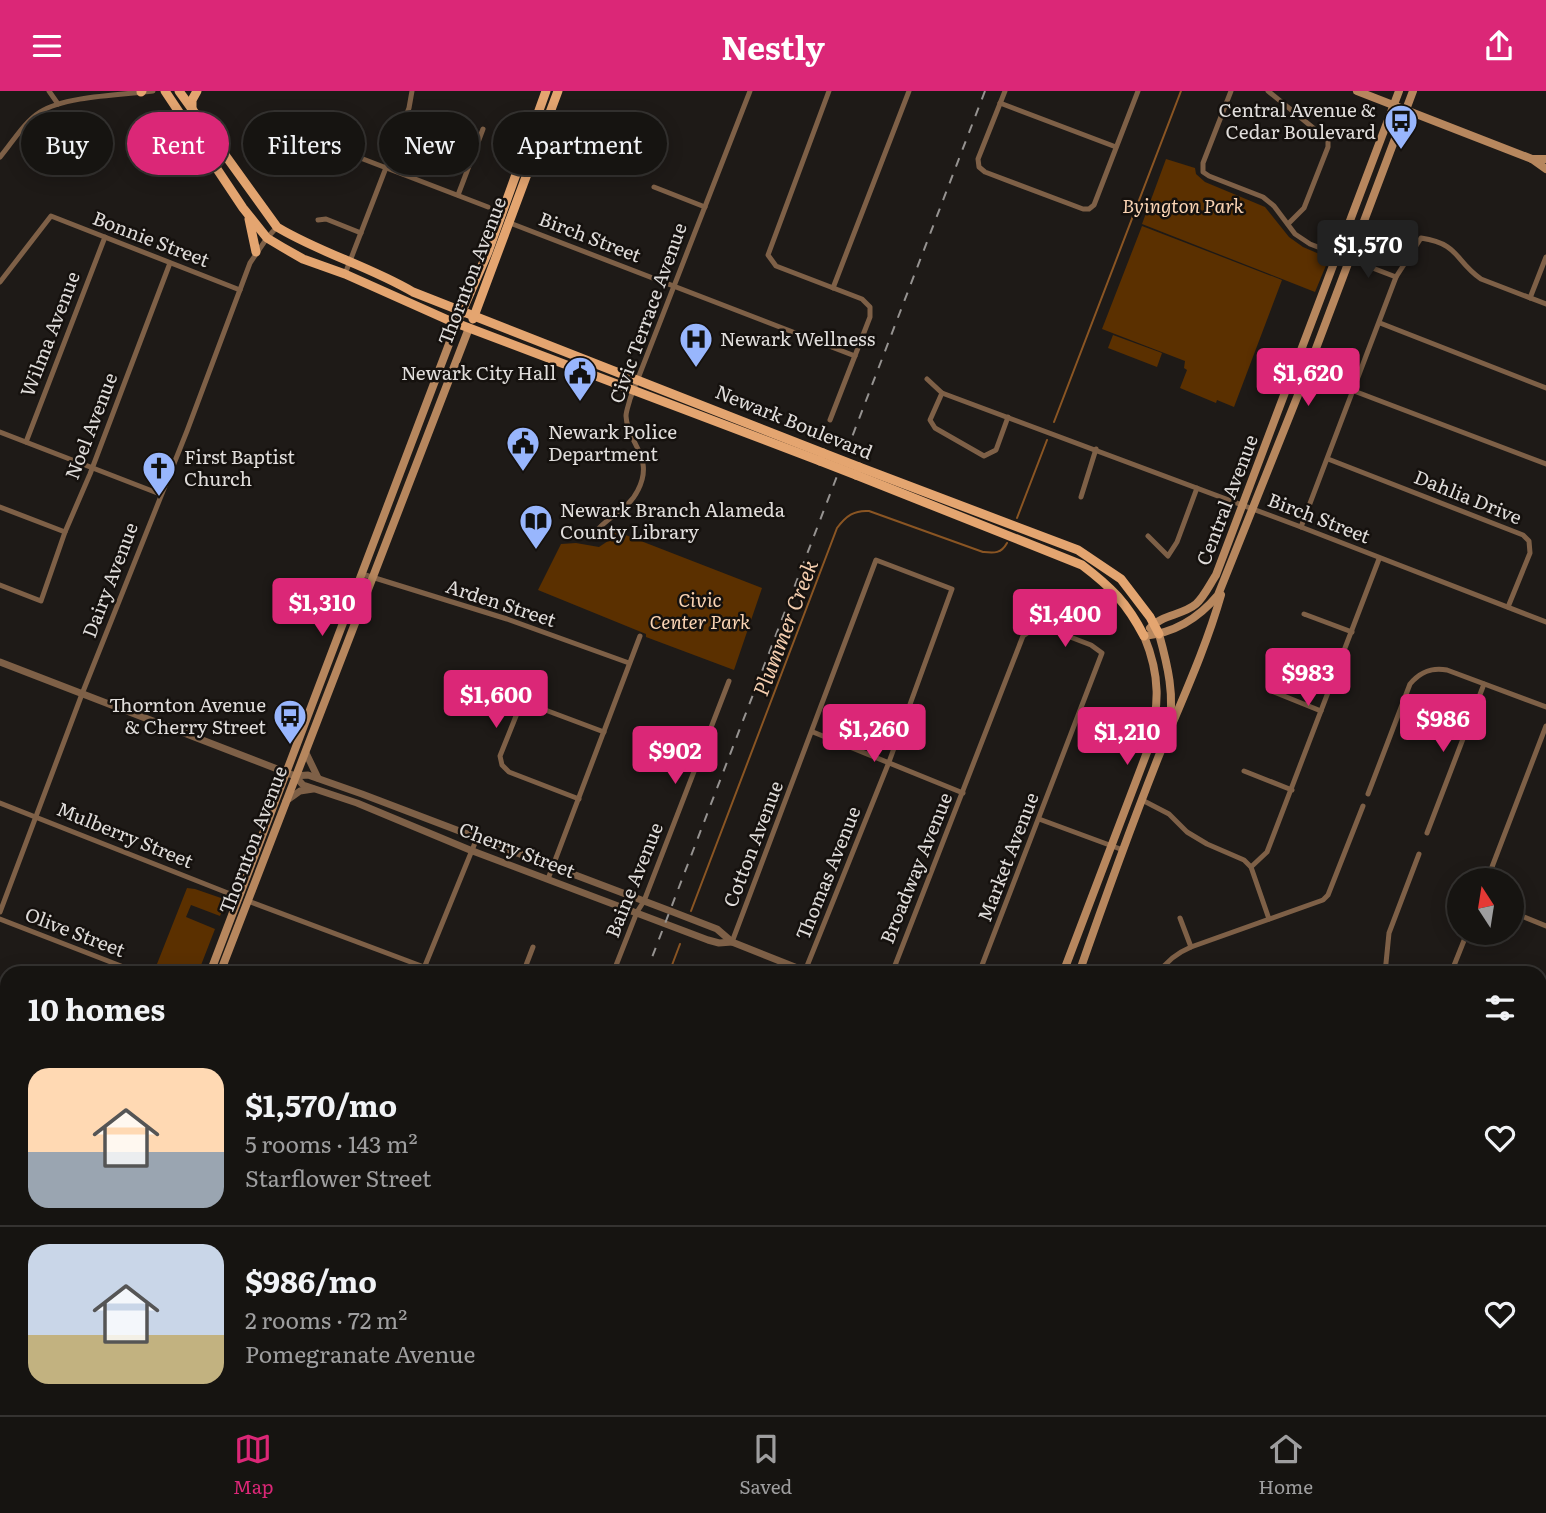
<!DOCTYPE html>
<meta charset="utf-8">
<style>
:root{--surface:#161411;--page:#23211f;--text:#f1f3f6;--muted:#9e9e9f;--line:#353331;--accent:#db2777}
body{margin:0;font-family:Literata,serif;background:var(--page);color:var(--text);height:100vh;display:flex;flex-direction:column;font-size:26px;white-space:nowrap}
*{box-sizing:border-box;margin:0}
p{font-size:23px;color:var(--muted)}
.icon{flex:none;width:38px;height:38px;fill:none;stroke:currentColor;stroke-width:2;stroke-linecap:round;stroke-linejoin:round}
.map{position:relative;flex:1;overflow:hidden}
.drawer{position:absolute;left:0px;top:875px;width:1547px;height:450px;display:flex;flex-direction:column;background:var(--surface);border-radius:21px 21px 0 0;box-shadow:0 4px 18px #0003,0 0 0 2px var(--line)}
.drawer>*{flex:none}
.top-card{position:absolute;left:21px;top:21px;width:700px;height:63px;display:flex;gap:14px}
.needle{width:46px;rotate:348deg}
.fabs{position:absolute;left:1447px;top:777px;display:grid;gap:14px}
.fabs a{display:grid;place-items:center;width:77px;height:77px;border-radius:50%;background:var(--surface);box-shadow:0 4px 18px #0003,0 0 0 2px var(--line);font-size:35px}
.price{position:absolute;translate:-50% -60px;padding:0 16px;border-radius:7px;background:var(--accent);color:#fff;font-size:23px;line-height:46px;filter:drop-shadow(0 2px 4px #0008)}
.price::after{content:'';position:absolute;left:50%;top:42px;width:21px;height:16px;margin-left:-10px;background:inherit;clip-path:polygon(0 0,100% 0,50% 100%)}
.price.active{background:#222;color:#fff}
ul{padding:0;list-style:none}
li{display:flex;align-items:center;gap:21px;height:175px;padding:0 28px}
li+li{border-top:2px solid var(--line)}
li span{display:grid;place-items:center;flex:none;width:196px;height:140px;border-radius:21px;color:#555}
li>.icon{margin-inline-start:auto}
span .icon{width:84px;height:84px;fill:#fffc;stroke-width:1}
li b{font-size:30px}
h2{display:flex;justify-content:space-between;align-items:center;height:84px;padding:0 28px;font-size:30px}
.pill{padding:0 24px;border-radius:32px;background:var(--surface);box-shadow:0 4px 18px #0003,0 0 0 2px var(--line);font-size:24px;line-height:63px}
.pill.active{background:var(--accent);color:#fff}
header{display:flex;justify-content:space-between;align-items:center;height:91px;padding:0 28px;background:var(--accent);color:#fff;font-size:32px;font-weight:700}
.menu{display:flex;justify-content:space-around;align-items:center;height:98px;border-top:2px solid var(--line);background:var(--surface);font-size:19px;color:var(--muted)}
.menu a{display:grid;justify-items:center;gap:4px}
.menu .active{color:var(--accent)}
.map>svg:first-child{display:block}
.green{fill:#5b3000}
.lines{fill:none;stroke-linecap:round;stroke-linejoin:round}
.stream{stroke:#8a5523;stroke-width:2}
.minor{stroke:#7e6047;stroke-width:5}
.tertiary{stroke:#7e6047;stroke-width:7}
.secondary{stroke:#b7875e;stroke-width:8}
.primary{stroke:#e4a570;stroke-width:9}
.rail{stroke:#969391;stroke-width:2;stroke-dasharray:9 9;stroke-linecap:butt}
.primary-bridge{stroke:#e4a570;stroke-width:9}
.labels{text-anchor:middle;stroke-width:5;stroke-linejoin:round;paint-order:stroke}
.poi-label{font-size:19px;fill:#e0dddb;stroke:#15110e;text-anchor:start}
.park-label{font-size:19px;font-style:italic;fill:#fad4b4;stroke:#15110e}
.street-label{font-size:19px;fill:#e0dddb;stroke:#15110e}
.water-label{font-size:21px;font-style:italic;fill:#f3cdae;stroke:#15110e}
</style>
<header><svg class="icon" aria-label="menu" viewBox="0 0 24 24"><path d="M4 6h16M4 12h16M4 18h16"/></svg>Nestly<svg class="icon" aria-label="share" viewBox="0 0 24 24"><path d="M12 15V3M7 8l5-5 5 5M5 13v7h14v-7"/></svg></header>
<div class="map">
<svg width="1546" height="1324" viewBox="0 0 1546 1324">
<rect width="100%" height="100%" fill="#1e1a17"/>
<!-- green -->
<g class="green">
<polygon points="1166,68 1195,77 1196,83 1205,91 1265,116 1289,146 1303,156 1324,165 1327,172 1315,201 1142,133"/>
<polygon points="1142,135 1282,189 1234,316 1217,309 1216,312 1180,297 1187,279 1184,277 1185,270 1102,238"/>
<polygon points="1113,244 1162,262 1157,276 1108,257"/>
<polygon points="610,438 762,497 734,579 646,546 646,543 538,499 561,453 576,452 599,456 611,448"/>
<polygon points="187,797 195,798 221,807 224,815 220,825 191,814 186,826 215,838 198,882 180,882 175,878 155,878"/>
</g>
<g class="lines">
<!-- stream -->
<g class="stream">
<polyline points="1054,331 1181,0"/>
<polyline points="1017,427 1047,349"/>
<path d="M691,820L837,437C846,425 854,419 869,420L983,461C994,462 1001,463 1007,452"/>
<polyline points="669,882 680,853"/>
<polyline points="521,1318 523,1324"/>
</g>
<!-- minor -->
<g class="minor">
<polyline points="49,0 58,13"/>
<polyline points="829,0 768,164 776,175 862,208 870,216 870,226 830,329"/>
<polyline points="1005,0 978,68 979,76 985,81 1083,118 1089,118 1094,114 1138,0"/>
<polyline points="1231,0 1203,72 1203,81 1209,85 1263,106 1274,115 1295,143 1310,153 1396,186"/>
<polyline points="1268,0 1328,49 1328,56 1304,117 1288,133"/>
<polyline points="1000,12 1116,56"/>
<polyline points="301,60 337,58 488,116"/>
<path d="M0,66C12,52 24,31 40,21C65,5 122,4 153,0"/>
<polyline points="654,96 705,116"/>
<polyline points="458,104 483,38"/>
<polyline points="318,129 326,128 361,142"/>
<polyline points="508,129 510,132 855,265"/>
<polyline points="345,183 409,17 412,0"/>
<polyline points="0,191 51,125 240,199"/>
<polyline points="833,197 909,0"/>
<polyline points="1530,207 1546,166"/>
<polyline points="1380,232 1546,297"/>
<polyline points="927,288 942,302 1301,436 1546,531"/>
<polyline points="1354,300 1546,373"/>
<polyline points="942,302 930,329 935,337 984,365 996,359 1008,326"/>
<polyline points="0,341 160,403"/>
<polyline points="26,351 105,146"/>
<polyline points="1328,368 1523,444 1529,450 1530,462 1508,516"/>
<polyline points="1081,406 1096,358"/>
<polyline points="0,416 65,441"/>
<path d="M1301,436L1396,186L1421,147C1460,153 1454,169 1481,188L1546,213"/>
<path d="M595,442C607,425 628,420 638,399C655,366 627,352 626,325C626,320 629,313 630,308L750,0"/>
<polyline points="1148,445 1168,465 1177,451 1197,397"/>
<polyline points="362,483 507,528 629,572"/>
<polyline points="0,494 41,510 65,441 90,383 170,172"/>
<polyline points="1037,510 1039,534"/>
<polyline points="1304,523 1352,541"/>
<polyline points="1274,601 1321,620"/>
<polyline points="1080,622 1099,628"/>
<polyline points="813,641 963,702"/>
<polyline points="1244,680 1292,699"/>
<path d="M1368,703L1410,593C1420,581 1431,576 1447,579L1546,616"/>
<polyline points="579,708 509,681 502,674 500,665 518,620 532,614 604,641"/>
<polyline points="1142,709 1169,723 1187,741 1207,753 1244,769 1251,776 1269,828"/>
<polyline points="0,712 238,806"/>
<polyline points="1039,728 1123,759"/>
<polyline points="1427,742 1484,593"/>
<polyline points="1251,776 1267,761 1379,468"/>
<polyline points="548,788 640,545"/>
<polyline points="1487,789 1546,635"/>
<polyline points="248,810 424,876"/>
<polyline points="0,821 82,603 187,340 250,172 267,147 277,136"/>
<polyline points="1512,821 1546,835"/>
<polyline points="1180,827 1191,856"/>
<polyline points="0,828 139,882"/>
<polyline points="732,851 876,469 952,498 889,671 805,880"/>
<polyline points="422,882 477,747"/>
<polyline points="523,882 533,856"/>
<polyline points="613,882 637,821 644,810 729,590"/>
<polyline points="892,882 1023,545 1039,534"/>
<polyline points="979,882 1102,562 1091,554 1039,534"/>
<path d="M1159,882C1167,869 1177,862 1191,856L1323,809L1328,804L1363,715"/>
<polyline points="1385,882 1389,842 1419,763"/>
<polyline points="1451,882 1467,842"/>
<polyline points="0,945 7,948"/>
<polyline points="1540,961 1546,963"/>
<polyline points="1540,1059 1546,1044"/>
<polyline points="1540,1101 1546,1104"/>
<polyline points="0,1133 7,1134"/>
<polyline points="231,1318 247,1324"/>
<polyline points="420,1324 428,1318"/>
<polyline points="1281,1324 1283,1318"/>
</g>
<!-- tertiary -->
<g class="tertiary">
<polyline points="0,571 285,681 295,685 303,694 357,712 470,759 708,849 719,852 732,851"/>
<polyline points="306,662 318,687"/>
<polyline points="295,685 308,684 362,703 673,821 717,838 732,851 810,882"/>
<polyline points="286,710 300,700 313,698"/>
<polyline points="0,1061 7,1064"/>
<polyline points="1540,1161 1546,1163"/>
<polyline points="116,1318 118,1324"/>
<polyline points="123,1318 124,1324"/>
<polyline points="669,1318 685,1324"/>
<polyline points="900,1324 903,1318"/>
</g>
<!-- secondary -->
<g class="secondary">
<polyline points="1357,0 1532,68 1546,78"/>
<polyline points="1532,68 1546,68"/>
<path d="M1150,537C1161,524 1183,524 1196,513C1204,506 1210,493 1216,484L1399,0"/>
<path d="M1159,543C1167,572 1176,607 1168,637"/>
<path d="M1144,545C1175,542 1198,528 1218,504L1306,284L1413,0"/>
<polyline points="210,882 457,232"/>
<polyline points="220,882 469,237"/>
<path d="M1063,882L1149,656C1159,614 1161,586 1144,545"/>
<path d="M1079,882C1104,810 1130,738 1158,667C1180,613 1205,560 1221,504"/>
<polyline points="0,1054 7,1049"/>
</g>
<!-- primary -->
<g class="primary">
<polyline points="165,0 243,117 267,147 282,156 303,168 345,183 448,229 820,370"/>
<path d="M179,0L277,136C320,162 369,175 413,201L823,362"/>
<polyline points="141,1 142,0"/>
<polyline points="192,19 192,9 197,0"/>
<polyline points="249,128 256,161"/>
<polyline points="473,228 558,0"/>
<polyline points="457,232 488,161 546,0"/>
<polyline points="859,376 1078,459 1121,488 1150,526 1159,543"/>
<path d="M856,384L1082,474C1111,496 1127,512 1144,545"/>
</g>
<!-- rail -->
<g class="rail">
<polyline points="646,882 985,0"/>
<polyline points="0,1207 7,1211"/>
<polyline points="0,1233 7,1238"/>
<polyline points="152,1318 167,1324"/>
<polyline points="496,1318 497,1324"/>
<polyline points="448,1324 454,1318"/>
<polyline points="485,1324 485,1318"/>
</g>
<!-- primary-bridge -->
<g class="primary-bridge">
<polyline points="823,362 859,376"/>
<polyline points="820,370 856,384"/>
</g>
</g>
<!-- icons -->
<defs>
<symbol id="bus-pin" viewBox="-11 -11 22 30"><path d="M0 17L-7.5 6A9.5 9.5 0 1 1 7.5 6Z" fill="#98b6fd" stroke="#15110e"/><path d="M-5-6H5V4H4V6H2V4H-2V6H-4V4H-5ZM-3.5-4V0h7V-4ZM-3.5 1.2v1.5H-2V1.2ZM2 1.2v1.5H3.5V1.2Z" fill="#111"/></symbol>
<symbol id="hospital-pin" viewBox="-11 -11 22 30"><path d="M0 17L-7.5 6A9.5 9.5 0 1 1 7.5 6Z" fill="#98b6fd" stroke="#15110e"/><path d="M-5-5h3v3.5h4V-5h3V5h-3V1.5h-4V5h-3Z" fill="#111"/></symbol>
<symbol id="civic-pin" viewBox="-11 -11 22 30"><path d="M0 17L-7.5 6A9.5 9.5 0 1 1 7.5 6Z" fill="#98b6fd" stroke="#15110e"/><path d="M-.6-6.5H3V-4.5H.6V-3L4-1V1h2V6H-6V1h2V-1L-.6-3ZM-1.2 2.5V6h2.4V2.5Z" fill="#111"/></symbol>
<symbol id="church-pin" viewBox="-11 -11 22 30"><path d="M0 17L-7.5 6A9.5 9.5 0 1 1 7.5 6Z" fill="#98b6fd" stroke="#15110e"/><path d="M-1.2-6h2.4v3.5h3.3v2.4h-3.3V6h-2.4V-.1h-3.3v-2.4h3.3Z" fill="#111"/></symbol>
<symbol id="library-pin" viewBox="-11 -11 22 30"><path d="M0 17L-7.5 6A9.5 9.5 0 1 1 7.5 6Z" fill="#98b6fd" stroke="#15110e"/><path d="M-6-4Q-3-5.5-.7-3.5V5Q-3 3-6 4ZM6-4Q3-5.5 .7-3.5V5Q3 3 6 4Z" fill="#111"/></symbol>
</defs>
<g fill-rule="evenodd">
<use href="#bus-pin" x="1382" y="11" width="38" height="52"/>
<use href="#hospital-pin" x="677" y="229" width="38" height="52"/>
<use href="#civic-pin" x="561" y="263" width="38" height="52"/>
<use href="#civic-pin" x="504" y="333" width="38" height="52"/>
<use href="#church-pin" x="140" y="358" width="38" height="52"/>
<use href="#library-pin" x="517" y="411" width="38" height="52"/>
<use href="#bus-pin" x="271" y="606" width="38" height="52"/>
</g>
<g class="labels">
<!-- poi labels -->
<g class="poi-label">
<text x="1376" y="26" text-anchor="end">Central Avenue &amp;<tspan x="1376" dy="22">Cedar Boulevard</tspan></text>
<text x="720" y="255">Newark Wellness</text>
<text x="556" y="289" text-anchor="end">Newark City Hall</text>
<text x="548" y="348">Newark Police<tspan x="548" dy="22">Department</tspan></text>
<text x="184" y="373">First Baptist<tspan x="184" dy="22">Church</tspan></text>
<text x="560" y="426">Newark Branch Alameda<tspan x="560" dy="22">County Library</tspan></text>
<text x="266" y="621" text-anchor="end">Thornton Avenue<tspan x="266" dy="22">&amp; Cherry Street</tspan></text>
</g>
<!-- park labels -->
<g class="park-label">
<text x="1183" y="122">Byington Park</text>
<text x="700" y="516">Civic<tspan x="700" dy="22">Center Park</tspan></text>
</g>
<!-- street labels -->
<g class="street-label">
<text transform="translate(590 146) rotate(21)" y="7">Birch Street</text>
<text transform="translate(151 148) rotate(21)" y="7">Bonnie Street</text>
<text transform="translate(472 180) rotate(-69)" y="7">Thornton Avenue</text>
<text transform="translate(648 222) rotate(-70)" y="7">Civic Terrace Avenue</text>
<text transform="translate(50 243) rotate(-69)" y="7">Wilma Avenue</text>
<text transform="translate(794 331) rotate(22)" y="7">Newark Boulevard</text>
<text transform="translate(91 335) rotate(-69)" y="7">Noel Avenue</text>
<text transform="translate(1468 406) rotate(22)" y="7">Dahlia Drive</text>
<text transform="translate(1227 409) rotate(-69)" y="7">Central Avenue</text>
<text transform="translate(1319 427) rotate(21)" y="7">Birch Street</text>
<text transform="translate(110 489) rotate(-69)" y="7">Dairy Avenue</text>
<text transform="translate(501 512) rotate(18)" y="7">Arden Street</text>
<text transform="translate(125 744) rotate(22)" y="7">Mulberry Street</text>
<text transform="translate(253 749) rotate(-69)" y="7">Thornton Avenue</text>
<text transform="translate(753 753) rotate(-69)" y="7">Cotton Avenue</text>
<text transform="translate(517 759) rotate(21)" y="7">Cherry Street</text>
<text transform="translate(1008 766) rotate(-69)" y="7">Market Avenue</text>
<text transform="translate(916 777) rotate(-68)" y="7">Broadway Avenue</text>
<text transform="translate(828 782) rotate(-68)" y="7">Thomas Avenue</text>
<text transform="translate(634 789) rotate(-68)" y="7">Baine Avenue</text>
<text transform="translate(75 841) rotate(21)" y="7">Olive Street</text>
</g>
<!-- water labels -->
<g class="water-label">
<text transform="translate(786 537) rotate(-69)" y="7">Plummer Creek</text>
</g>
</g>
</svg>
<div class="fabs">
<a><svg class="needle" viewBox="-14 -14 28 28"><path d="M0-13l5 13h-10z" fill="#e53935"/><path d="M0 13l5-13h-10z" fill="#9e9e9f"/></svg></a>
</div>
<b class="price active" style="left:1368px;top:189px">$1,570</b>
<b class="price" style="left:1308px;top:317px">$1,620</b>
<b class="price" style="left:322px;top:547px">$1,310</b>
<b class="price" style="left:1065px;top:558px">$1,400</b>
<b class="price" style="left:1308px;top:617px">$983</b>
<b class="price" style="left:496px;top:639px">$1,600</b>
<b class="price" style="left:1443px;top:663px">$986</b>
<b class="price" style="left:874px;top:673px">$1,260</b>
<b class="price" style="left:1127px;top:676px">$1,210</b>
<b class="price" style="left:675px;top:695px">$902</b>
<div class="top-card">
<a class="pill">Buy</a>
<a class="pill active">Rent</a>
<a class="pill">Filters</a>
<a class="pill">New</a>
<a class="pill">Apartment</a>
</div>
<section class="drawer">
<h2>10 homes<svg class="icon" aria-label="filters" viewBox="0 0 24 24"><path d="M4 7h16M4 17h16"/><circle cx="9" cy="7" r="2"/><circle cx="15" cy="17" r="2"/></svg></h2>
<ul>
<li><span style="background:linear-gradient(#ffd9b3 60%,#9aa5b1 0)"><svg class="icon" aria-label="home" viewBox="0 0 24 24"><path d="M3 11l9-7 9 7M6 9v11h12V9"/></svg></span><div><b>$1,570/mo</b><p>5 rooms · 143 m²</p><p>Starflower Street</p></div><svg class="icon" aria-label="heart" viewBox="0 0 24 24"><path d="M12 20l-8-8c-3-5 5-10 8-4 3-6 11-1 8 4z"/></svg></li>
<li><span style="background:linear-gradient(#c9d6e8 65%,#c2b280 0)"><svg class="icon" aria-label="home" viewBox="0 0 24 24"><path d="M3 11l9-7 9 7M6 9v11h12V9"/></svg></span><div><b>$986/mo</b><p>2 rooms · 72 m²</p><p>Pomegranate Avenue</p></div><svg class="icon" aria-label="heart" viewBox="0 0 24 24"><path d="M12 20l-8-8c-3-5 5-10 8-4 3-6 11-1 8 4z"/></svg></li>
</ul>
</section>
</div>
<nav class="menu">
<a class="active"><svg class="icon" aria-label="map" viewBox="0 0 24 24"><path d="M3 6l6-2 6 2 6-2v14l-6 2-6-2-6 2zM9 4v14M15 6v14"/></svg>Map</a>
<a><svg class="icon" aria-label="saved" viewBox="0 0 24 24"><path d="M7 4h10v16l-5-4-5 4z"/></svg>Saved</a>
<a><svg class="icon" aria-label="home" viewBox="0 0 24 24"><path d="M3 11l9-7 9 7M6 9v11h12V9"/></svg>Home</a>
</nav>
